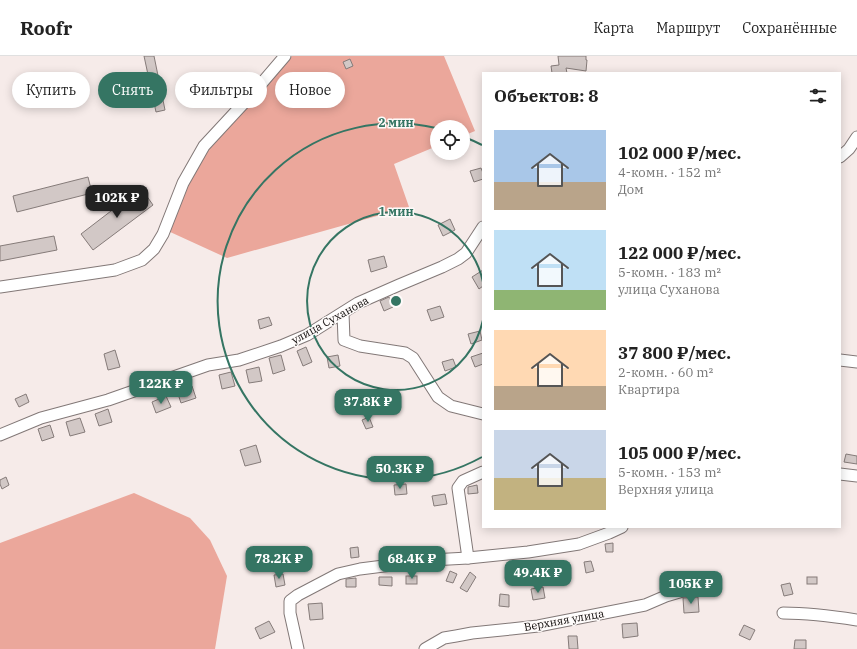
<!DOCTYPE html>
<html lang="ru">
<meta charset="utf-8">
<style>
:root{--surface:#fff;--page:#f2f2f2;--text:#222;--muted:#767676;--line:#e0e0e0;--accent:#357563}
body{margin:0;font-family:"IBM Plex Serif",serif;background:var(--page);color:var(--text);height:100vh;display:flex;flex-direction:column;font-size:15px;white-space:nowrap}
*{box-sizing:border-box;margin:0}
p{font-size:13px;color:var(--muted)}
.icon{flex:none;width:22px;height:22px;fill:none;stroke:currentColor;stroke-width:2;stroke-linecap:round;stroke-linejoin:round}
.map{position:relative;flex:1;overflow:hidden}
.details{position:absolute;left:482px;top:16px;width:359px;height:456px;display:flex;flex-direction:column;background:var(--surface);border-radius:0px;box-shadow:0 2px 10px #0003}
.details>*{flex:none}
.banner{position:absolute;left:12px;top:16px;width:380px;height:36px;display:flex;gap:8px}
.buttons{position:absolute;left:430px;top:64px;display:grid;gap:8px}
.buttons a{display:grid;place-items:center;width:40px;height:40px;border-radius:50%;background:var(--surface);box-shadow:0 2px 10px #0003;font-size:20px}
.price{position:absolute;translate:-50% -34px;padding:0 9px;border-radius:8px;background:var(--accent);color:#fff;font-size:13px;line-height:26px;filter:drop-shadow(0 1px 2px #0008)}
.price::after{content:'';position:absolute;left:50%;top:24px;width:12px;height:9px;margin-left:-6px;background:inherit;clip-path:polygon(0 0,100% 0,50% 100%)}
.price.active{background:#222;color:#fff}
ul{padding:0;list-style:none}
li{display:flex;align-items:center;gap:12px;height:100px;padding:0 12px}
li span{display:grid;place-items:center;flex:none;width:112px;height:80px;border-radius:0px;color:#555}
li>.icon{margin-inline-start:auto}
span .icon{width:48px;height:48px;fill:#fffc;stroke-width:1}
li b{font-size:17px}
h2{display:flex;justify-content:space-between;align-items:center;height:48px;padding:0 12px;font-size:17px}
.chip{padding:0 14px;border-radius:18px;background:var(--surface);box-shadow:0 2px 10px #0003;font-size:14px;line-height:36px}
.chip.active{background:var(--accent);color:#fff}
header{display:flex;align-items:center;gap:24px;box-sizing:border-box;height:56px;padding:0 20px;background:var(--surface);border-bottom:1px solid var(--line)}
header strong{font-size:19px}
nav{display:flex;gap:22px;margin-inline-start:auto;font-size:14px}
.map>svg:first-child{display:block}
.green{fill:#eba79b}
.building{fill:#d2c8c6;stroke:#857b79}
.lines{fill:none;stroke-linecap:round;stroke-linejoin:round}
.minor-casing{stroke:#827877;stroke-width:13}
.minor{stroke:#fff;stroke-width:11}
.ring{fill:none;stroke:#357563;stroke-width:2}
.labels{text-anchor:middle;stroke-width:3;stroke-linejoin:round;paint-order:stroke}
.street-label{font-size:11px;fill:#0e0b0a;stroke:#fefaf9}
.centre{fill:#357563;stroke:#fefaf9;stroke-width:2}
.ring-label{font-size:12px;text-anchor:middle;font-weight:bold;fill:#357563;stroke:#fefaf9;stroke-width:3;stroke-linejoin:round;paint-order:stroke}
</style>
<header>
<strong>Roofr</strong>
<nav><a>Карта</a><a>Маршрут</a><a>Сохранённые</a></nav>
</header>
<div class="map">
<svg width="857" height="593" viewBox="0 0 857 593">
<rect width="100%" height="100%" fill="#f6ebe9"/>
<!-- green -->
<g class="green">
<polygon points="292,0 444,0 475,75 463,80 463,71 437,71 437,90 394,108 409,151 227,202 168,175 187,127 215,84"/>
<polygon points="134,437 190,462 210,484 227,520 215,593 0,593 0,487"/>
</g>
<!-- building -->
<g class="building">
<polygon points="144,0 154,0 165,54 156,56"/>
<polygon points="558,0 586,0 586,4 587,4 586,15 566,12 567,17 552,17 551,10 559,9"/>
<polygon points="350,3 353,10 346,13 343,6"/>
<polygon points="481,112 483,117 483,123 474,126 470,115"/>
<polygon points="88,121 92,137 17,156 13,140"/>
<polygon points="141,132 153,149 93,194 81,178"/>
<polygon points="450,163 455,174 443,180 438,169"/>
<polygon points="54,180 57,194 0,205 0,190"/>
<polygon points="384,200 387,211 371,216 368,204"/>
<polygon points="483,214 483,230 479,233 472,221"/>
<polygon points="389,241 393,251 384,255 380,245"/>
<polygon points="440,250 444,261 431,265 427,254"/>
<polygon points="269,261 272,269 260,273 258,264"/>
<polygon points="480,275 482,284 471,288 468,278"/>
<polygon points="306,291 312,306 303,310 297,295"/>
<polygon points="115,294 120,311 108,314 104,298"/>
<polygon points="483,297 483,308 475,311 471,301"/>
<polygon points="281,299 285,314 273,318 269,302"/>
<polygon points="338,299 340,310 329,312 327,301"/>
<polygon points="453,303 456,311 445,315 442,306"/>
<polygon points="259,311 262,325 249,327 246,314"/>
<polygon points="231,316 235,330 222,333 219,319"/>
<polygon points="192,330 196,342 181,347 177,335"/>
<polygon points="26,338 29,346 19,351 15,343"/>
<polygon points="166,340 171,351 156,357 152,346"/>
<polygon points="108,353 112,366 99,370 95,358"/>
<polygon points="369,361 373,371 366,373 362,364"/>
<polygon points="80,362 85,376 70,380 66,366"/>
<polygon points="50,369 54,381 42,385 38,373"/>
<polygon points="256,389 261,406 245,410 240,394"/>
<polygon points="846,398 857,400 857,408 844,406"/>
<polygon points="6,421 9,429 2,433 0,428 0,424"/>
<polygon points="406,428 407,438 395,439 394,429"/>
<polygon points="477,429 478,437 468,438 468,431"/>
<polygon points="445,438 447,448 434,450 432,440"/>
<polygon points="613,487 613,496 606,496 605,488"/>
<polygon points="358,491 359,501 351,502 350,492"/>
<polygon points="591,505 594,515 586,517 584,506"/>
<polygon points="450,515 457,518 453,527 446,525"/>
<polygon points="470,516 476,521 467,536 460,532"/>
<polygon points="283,518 285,529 276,531 274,519"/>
<rect x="406" y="520" width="11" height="8"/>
<polygon points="379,521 392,521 392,530 379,529"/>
<rect x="807" y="521" width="10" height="7"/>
<polygon points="356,522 356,531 346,531 346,523"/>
<polygon points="790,527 793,538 784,540 781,529"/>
<polygon points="543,531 545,542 533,544 531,533"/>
<polygon points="500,538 509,539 509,551 499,550"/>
<polygon points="698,541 699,556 684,557 683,542"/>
<polygon points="322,547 323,563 310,564 308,548"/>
<polygon points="269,565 275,576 260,583 255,572"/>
<polygon points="637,567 638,580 623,582 622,568"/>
<polygon points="744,569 755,574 750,584 739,579"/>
<polygon points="568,580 577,580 578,593 569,593"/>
<polygon points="795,584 806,584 806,593 794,593"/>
</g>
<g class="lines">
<defs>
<g id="minor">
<polyline points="840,101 849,93 857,81"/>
<polyline points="0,231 115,214 142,204 154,193 163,178 183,127 204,90 255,35 285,0"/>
<polyline points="343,257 344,284 360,290 405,297 413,302 438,341 451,350 483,358"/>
<polyline points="840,304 857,306"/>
<polyline points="0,379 41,362 108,344 208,309 239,304 281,290 307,279 358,247 399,229 442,211 458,203 466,197 483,171"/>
<polyline points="840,418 857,420"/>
<polyline points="468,502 458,432 463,425 483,416"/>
<path d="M783,557C809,557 832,560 857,564"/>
<polyline points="298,593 290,557 290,545 298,539 338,518 360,513 431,504 468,502 528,496 579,488 609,477 622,471"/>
<polyline points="425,593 444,582 456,580 472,577 511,573 538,570 645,549 666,540 703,529"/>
</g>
</defs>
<!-- minor casing -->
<use href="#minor" class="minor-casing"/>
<!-- minor -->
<use href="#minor" class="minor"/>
</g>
<!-- distance rings -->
<g class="ring">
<path d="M483 264A89 89 0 1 1 483 226"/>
<path d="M482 401A178 178 0 1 1 436 72M464 81A178 178 0 0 1 482 89"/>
</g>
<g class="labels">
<!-- street labels -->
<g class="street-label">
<text transform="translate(330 264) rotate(-29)" y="4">улица Суханова</text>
<text transform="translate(564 564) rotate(-10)" y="4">Верхняя улица</text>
</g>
</g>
<circle cx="396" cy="245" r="6" class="centre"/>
<g class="ring-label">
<text x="396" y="71">2 мин</text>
<text x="396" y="160">1 мин</text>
</g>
</svg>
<div class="buttons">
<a><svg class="icon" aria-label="locate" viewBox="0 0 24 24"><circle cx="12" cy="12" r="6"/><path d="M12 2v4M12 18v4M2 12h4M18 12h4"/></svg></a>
</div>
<b class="price active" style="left:117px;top:163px">102K ₽</b>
<b class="price" style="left:161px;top:349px">122K ₽</b>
<b class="price" style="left:368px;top:367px">37.8K ₽</b>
<b class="price" style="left:400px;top:434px">50.3K ₽</b>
<b class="price" style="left:279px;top:524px">78.2K ₽</b>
<b class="price" style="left:412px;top:524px">68.4K ₽</b>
<b class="price" style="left:538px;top:538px">49.4K ₽</b>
<b class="price" style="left:691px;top:549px">105K ₽</b>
<div class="banner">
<a class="chip">Купить</a>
<a class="chip active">Снять</a>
<a class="chip">Фильтры</a>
<a class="chip">Новое</a>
</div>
<section class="details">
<h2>Объектов: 8<svg class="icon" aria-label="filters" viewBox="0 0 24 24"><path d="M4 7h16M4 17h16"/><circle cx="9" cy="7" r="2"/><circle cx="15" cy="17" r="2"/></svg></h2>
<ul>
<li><span style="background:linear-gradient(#a9c7e8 65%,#b9a48a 0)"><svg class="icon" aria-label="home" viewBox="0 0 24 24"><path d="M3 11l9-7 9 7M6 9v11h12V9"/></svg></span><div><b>102 000 ₽/мес.</b><p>4-комн. · 152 m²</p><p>Дом</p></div></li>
<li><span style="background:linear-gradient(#bfe0f5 75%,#8fb573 0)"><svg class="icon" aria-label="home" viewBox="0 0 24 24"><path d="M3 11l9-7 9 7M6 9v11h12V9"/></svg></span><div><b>122 000 ₽/мес.</b><p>5-комн. · 183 m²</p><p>улица Суханова</p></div></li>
<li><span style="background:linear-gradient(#ffd9b3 70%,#b9a48a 0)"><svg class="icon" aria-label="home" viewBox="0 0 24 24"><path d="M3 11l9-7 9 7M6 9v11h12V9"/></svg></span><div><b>37 800 ₽/мес.</b><p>2-комн. · 60 m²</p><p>Квартира</p></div></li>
<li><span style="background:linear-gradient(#c9d6e8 60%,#c2b280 0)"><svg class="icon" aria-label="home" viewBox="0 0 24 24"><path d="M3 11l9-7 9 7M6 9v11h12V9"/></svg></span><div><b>105 000 ₽/мес.</b><p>5-комн. · 153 m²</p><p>Верхняя улица</p></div></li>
</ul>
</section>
</div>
